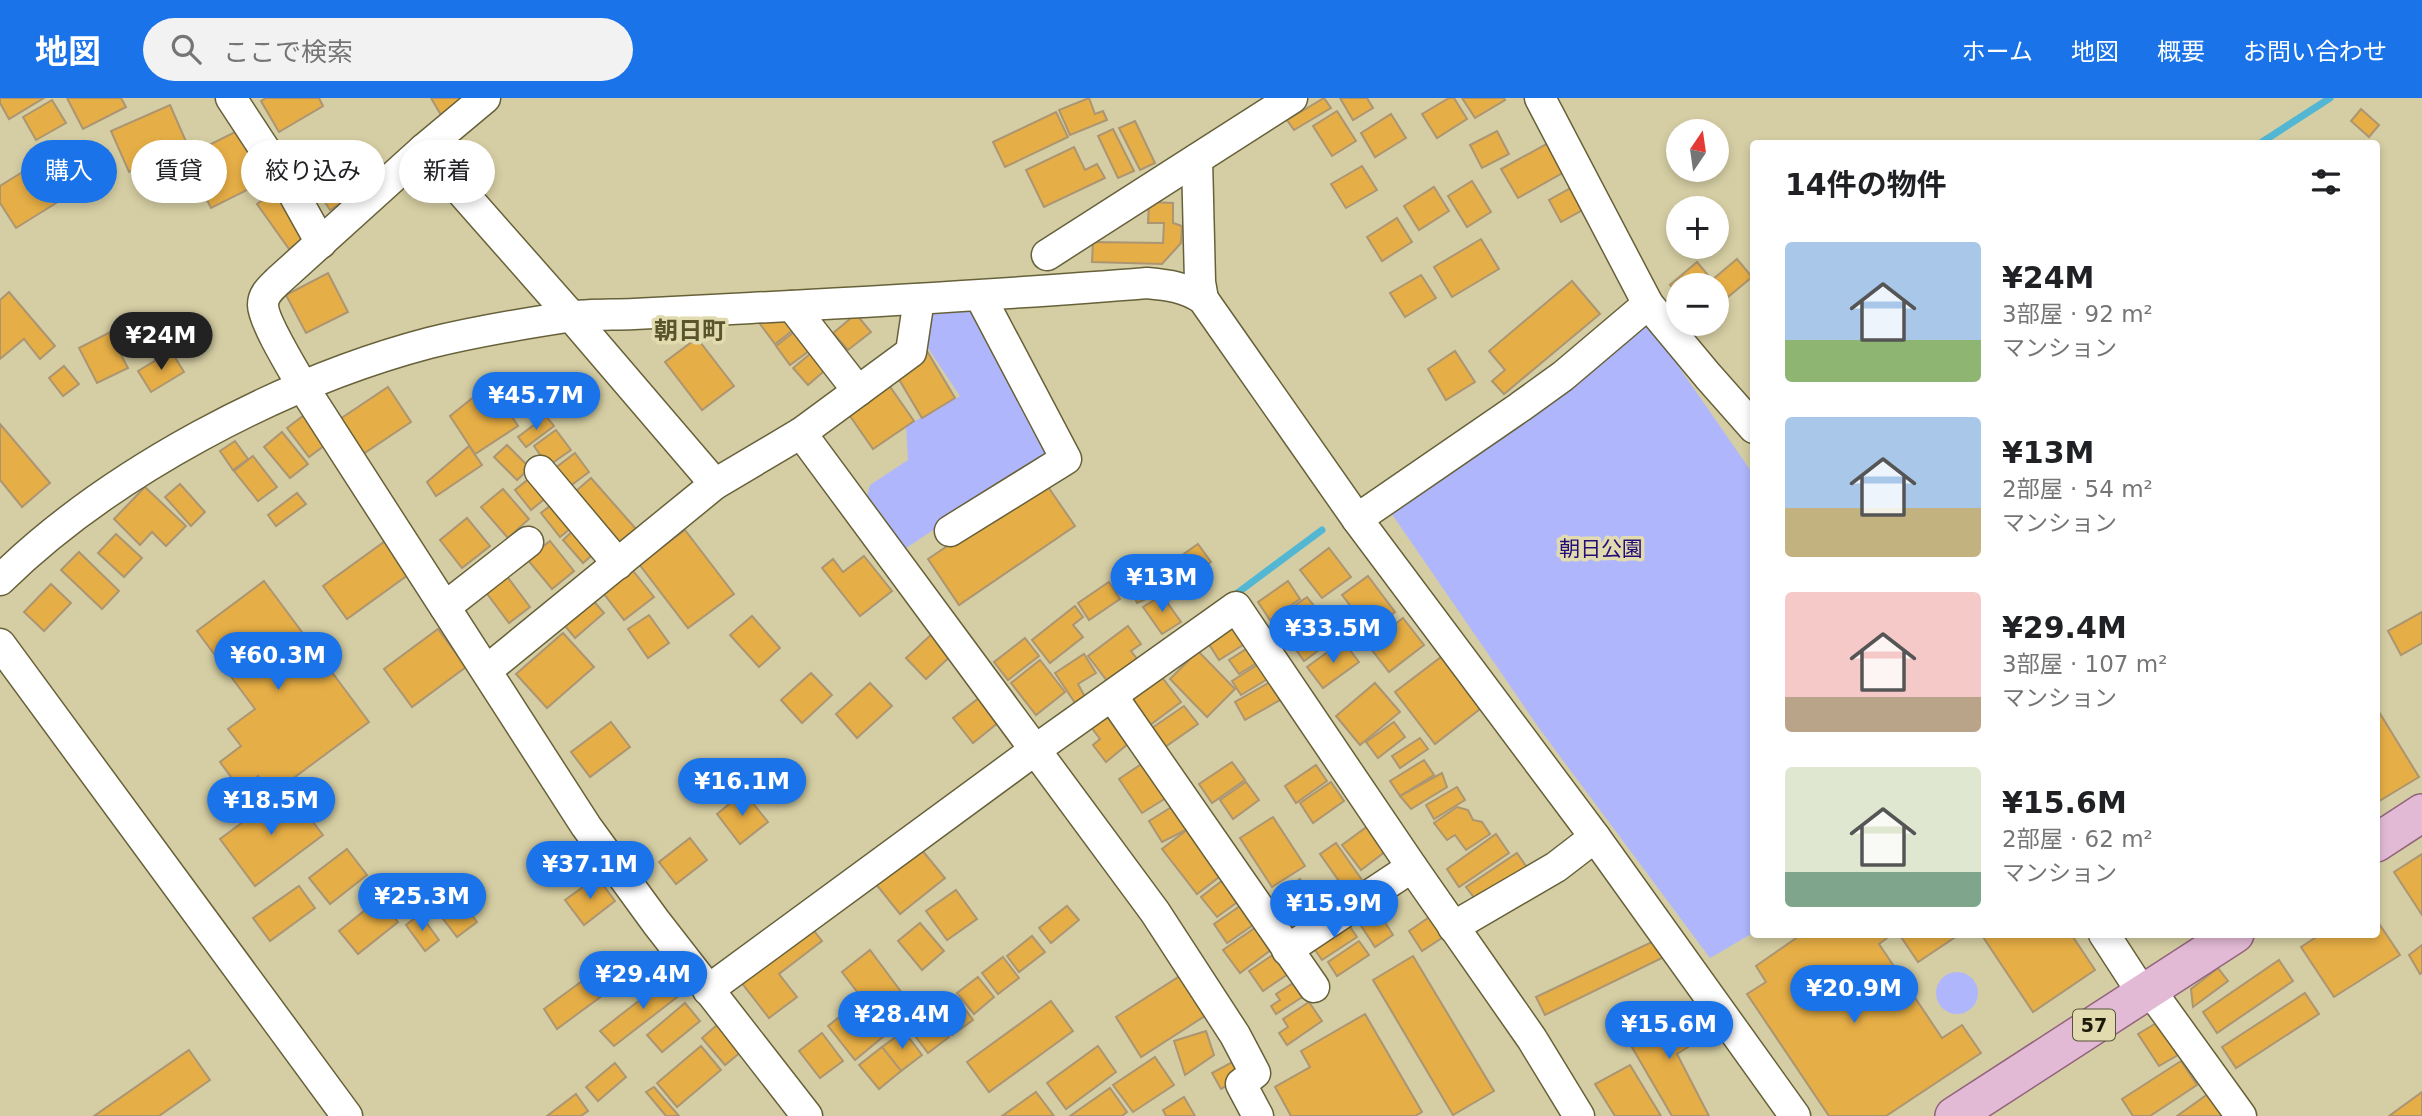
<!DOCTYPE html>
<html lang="ja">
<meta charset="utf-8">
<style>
:root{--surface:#fff;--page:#f2f2f2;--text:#202124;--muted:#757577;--accent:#1a73e8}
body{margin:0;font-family:"DejaVu Sans","Noto Sans JP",sans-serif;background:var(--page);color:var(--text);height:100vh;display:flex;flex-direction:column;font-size:26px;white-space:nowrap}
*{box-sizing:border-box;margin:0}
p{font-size:23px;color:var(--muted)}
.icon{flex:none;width:38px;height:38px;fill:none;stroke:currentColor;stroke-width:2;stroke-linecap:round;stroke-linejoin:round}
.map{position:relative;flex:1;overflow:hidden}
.panel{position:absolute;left:1750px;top:42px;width:630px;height:798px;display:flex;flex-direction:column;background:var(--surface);border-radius:7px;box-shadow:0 4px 10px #0003}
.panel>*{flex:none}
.top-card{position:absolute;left:21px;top:42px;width:665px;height:63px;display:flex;gap:14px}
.needle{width:46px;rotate:13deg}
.buttons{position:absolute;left:1666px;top:21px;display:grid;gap:14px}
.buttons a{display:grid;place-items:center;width:63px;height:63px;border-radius:50%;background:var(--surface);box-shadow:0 4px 10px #0003;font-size:35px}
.price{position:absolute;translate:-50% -60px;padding:0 16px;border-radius:24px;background:var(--accent);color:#fff;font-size:23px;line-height:46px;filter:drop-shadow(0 2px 4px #0008)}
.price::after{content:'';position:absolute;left:50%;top:42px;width:21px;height:16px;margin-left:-10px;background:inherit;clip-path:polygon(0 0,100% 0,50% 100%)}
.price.current{background:#222;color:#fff}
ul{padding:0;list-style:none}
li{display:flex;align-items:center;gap:21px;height:175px;padding:0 35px}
li span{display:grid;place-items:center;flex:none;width:196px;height:140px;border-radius:7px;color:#555}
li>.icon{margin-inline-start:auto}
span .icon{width:84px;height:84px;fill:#fffc;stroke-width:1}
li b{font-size:30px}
h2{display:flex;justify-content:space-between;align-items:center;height:84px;padding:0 35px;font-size:30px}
.chip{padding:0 24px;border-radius:32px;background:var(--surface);box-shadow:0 4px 10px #0003;font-size:24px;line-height:63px}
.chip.current{background:var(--accent);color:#fff}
header{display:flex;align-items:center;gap:42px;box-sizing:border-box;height:98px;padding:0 35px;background:var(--accent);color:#fff}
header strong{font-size:33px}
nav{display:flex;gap:38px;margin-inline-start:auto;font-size:24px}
.search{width:490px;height:63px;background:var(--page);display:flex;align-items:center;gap:18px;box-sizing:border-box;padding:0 24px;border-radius:38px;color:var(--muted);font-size:26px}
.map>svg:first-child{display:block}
.green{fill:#afb6fc}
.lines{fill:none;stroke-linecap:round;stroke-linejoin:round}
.stream{stroke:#53b7d4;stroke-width:7}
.building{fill:#e6ae46;stroke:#ac9571;stroke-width:2}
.minor-casing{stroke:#67613a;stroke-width:33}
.major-casing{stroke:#92647c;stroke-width:40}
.minor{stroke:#fff;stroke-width:30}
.major{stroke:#e3bad6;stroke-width:37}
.labels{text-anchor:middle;stroke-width:7;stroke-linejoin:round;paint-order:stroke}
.shield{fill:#e2dbb0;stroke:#57533b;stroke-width:2}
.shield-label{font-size:19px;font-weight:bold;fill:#1c1909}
.park-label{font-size:21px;fill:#240d76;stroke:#e2dbb0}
.quarter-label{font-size:24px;font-weight:bold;fill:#5a542d;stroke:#e2dbb0}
</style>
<header>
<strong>地図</strong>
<div class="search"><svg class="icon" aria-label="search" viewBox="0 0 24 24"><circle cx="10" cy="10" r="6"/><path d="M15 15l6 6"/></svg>ここで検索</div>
<nav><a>ホーム</a><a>地図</a><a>概要</a><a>お問い合わせ</a></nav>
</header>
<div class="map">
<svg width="2422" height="1018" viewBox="0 0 2422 1018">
<rect width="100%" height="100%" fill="#d5cea4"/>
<!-- green -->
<g class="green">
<polygon points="930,205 975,205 1050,355 897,456 865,406 870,387 908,362 906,328 960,298 926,247"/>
<polygon points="1645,220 1753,376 1753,835 1710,860 1539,630 1387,409"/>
<circle cx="1957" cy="895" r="21"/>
</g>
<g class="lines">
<!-- stream -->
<g class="stream">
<polyline points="2259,46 2330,0"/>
<polyline points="1232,499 1322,432"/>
</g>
</g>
<!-- building -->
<g class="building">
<polygon points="0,0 44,0 9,21 0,5"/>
<polygon points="67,0 121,0 126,9 83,31"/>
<polygon points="266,0 319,0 323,8 279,34 261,3"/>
<polygon points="431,0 459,0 461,5 441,17"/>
<polygon points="1089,0 1095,16 1103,13 1107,22 1070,37 1059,12"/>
<polygon points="1324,0 1331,10 1294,32 1287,22"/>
<polygon points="1340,0 1367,0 1373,10 1353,22"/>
<polygon points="1449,0 1454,0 1467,21 1437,40 1422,16"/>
<polygon points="1462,0 1504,0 1505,2 1475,20"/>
<polygon points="52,2 66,25 36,42 23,19"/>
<polygon points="170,7 188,48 129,74 111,33"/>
<polygon points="2361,11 2379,27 2369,39 2351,23"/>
<polygon points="1337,13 1356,43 1332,58 1313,28"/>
<polygon points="1056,14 1068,39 1005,69 993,44"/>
<polygon points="1391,16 1406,40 1375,59 1361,35"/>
<polygon points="1135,23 1155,65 1140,72 1119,30"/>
<polygon points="241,31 267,82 211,110 195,79 212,71 201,51"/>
<polygon points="1113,31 1134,73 1118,80 1098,38"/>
<polygon points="1497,33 1509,56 1482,70 1470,47"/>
<polygon points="1550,44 1566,73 1518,100 1501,71"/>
<polygon points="1074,49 1085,72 1097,66 1105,80 1044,109 1026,72"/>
<polygon points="326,60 351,99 330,112 305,74"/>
<polygon points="37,65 61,102 16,130 0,105 0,88"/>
<polygon points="1362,68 1377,92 1346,110 1331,86"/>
<polygon points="1472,83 1491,114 1467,129 1448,98"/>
<polygon points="1576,87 1588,109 1561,124 1549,102"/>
<polygon points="1434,89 1449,113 1419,132 1404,108"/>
<polygon points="274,94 306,139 289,151 257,106"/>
<polygon points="1149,104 1173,105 1173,125 1182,128 1181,145 1162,166 1092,164 1093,144 1163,145 1164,125 1148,125"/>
<polygon points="1397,120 1412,144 1382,163 1367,139"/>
<polygon points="1481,141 1499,171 1452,199 1434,169"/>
<polygon points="1737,161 1752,179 1717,208 1717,187 1678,187 1678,197 1670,187 1697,164 1712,182"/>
<polygon points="328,175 348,214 306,235 286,197"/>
<polygon points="1421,177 1436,200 1405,219 1390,195"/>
<polygon points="1572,183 1600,216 1504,296 1492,283 1505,272 1489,253"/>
<polygon points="9,194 55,248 40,261 24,241 0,261 0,202"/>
<polygon points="782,210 797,229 775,246 760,226"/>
<polygon points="856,216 871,234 848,252 833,235"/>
<polygon points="140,219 149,237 119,253 128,270 97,285 79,250"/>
<polygon points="798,231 813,250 790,267 776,248"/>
<polygon points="697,240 734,288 702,312 665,264"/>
<polygon points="816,251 830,268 808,287 793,270"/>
<polygon points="171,253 184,274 151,294 138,273"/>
<polygon points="927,253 955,300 922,320 894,273"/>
<polygon points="1455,253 1475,284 1446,302 1428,271"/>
<polygon points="64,268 79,286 63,298 49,280"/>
<polygon points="884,280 914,323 873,351 843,308"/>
<polygon points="490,286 518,328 475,356 450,318"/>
<polygon points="388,289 411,324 363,356 340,321"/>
<polygon points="307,315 329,344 309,359 287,330"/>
<polygon points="546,318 554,328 526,349 518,339"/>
<polygon points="0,326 50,385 22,409 0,382"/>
<polygon points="556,332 571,352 548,368 534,348"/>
<polygon points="282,334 308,366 290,380 264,349"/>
<polygon points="235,343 248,361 233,372 220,353"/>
<polygon points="507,347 530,370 517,382 494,359"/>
<polygon points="469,348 482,367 436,398 427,384"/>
<polygon points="575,355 589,374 569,389 554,371"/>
<polygon points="253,358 277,389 258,403 234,373"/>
<polygon points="531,379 547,399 531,412 515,392"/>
<polygon points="591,380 636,431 620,444 576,393"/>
<polygon points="1044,383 1075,428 959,507 928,461"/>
<polygon points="180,386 205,414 191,428 165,399"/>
<polygon points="145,389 186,428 166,448 152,434 140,447 114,421"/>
<polygon points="503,391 529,421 508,440 481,409"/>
<polygon points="297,395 306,406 276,428 268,417"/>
<polygon points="557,402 576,426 560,439 541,415"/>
<polygon points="467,420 490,448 462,470 440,442"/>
<polygon points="577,429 598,452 583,465 563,442"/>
<polygon points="685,432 734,496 688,530 639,466"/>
<polygon points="116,436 142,460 124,479 98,455"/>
<polygon points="395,436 419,469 347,521 323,488"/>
<polygon points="550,443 574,473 552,491 527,461"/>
<polygon points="1198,446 1211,464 1183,482 1171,465"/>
<polygon points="1329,450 1351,479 1322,500 1300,472"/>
<polygon points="79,454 119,493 102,511 61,472"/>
<polygon points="864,458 892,493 860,518 822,470 833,461 843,474"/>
<polygon points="1145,466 1158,496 1137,505 1124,475"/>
<polygon points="630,469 654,499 624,522 601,492"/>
<polygon points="506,477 530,509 509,525 485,493"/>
<polygon points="1368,478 1395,514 1370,533 1342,497"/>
<polygon points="264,483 369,624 272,696 258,678 240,691 220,664 241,648 228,631 255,611 197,533"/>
<polygon points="1288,483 1300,501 1270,522 1258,504"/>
<polygon points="1109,484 1120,501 1089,522 1078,505"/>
<polygon points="51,486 71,505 44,533 24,514"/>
<polygon points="1162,497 1181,524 1162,536 1143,509"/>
<polygon points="590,499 604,515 575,540 561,523"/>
<polygon points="1307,499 1315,509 1278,535 1271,524"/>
<polygon points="1075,508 1083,519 1073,527 1083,539 1050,565 1032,542"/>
<polygon points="1321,514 1328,524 1288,549 1282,538"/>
<polygon points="2422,514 2422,545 2401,557 2388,533"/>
<polygon points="649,517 669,545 648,560 628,531"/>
<polygon points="752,518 780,550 759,569 730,537"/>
<polygon points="1403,520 1424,547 1389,574 1368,547"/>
<polygon points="1242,521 1254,540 1219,562 1207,543"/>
<polygon points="1328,524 1338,538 1304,563 1294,549"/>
<polygon points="1128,528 1141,546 1131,553 1138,562 1108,584 1088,558"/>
<polygon points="438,531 466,569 412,609 384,571"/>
<polygon points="934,534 954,555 926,581 906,560"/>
<polygon points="563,535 594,569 547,610 516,576"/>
<polygon points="1025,540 1039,558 1008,582 994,564"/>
<polygon points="1343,543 1359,564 1323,590 1307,569"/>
<polygon points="1254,546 1263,561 1239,576 1229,562"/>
<polygon points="1198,553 1235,591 1207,619 1170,581"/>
<polygon points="1084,556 1096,575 1078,586 1085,599 1075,605 1055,575"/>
<polygon points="1441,559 1480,611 1435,646 1395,594"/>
<polygon points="1040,562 1065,594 1036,617 1011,585"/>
<polygon points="1262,564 1271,579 1241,597 1232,583"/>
<polygon points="811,575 832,597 802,625 781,602"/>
<polygon points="1161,578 1181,604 1150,627 1130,601"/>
<polygon points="1277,580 1287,598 1245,622 1235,604"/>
<polygon points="870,585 892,608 857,640 836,616"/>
<polygon points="1375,585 1400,614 1360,647 1336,618"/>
<polygon points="979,600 999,624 973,645 953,620"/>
<polygon points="1184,608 1198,626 1165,649 1152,630"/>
<polygon points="2376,609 2419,679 2376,705"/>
<polygon points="1106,617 1129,645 1106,664 1093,647 1100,641 1091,629"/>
<polygon points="611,624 630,649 590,679 571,654"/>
<polygon points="1394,624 1405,639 1378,660 1366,644"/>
<polygon points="1420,640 1428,651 1400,670 1392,658"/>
<polygon points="1424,662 1434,677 1400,698 1390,683"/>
<polygon points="1232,664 1245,682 1212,705 1199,686"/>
<polygon points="1143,665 1166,700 1142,715 1119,681"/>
<polygon points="1316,667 1327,683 1296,705 1285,688"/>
<polygon points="1442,675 1447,689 1411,711 1400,698"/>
<polygon points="1246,684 1259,702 1233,721 1220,702"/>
<polygon points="1331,684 1344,703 1313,725 1300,705"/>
<polygon points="1457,689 1465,702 1434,721 1426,707"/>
<polygon points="287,691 323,737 255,788 220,741"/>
<polygon points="744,694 768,724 740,746 717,716"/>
<polygon points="1175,707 1188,731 1162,744 1149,723"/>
<polygon points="1457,709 1468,712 1473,722 1482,724 1490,736 1466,752 1455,737 1447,742 1434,725"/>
<polygon points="1273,719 1305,768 1272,789 1240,740"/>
<polygon points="1372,725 1390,750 1361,772 1342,747"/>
<polygon points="1188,731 1223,776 1197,796 1162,751"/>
<polygon points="1496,736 1509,755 1459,789 1447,771"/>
<polygon points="690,740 707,762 676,786 659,764"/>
<polygon points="1336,745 1362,782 1346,793 1320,756"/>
<polygon points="347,751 367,777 330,806 309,780"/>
<polygon points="921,751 945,780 900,816 875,785"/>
<polygon points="1517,755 1528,771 1478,805 1466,789"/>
<polygon points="2422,756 2422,817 2394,774"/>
<polygon points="597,779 615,803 584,827 565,802"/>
<polygon points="1227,779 1243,800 1217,819 1201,799"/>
<polygon points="409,781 424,801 400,820 384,800"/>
<polygon points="1300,781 1310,796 1281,816 1271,801"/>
<polygon points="299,788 315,810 270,843 253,820"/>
<polygon points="956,792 977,821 947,842 926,813"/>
<polygon points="455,794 477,824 457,839 434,809"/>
<polygon points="1313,800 1325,818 1295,836 1284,819"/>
<polygon points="379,801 398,824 358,856 339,833"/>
<polygon points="1373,805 1393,837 1375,849 1354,817"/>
<polygon points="1243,806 1256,825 1227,845 1214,826"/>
<polygon points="1067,808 1079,822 1051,845 1039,830"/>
<polygon points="420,816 439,842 425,853 406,827"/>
<polygon points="1431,818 1445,838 1422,853 1409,833"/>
<polygon points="2376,821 2400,857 2334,899 2301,849 2321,836 2376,836"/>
<polygon points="1346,823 1357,839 1322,862 1311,846"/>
<polygon points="808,825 822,843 779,876 797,899 769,920 737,879"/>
<polygon points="920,825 944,853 922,872 898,843"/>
<polygon points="1259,827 1275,849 1240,875 1223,852"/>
<polygon points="1802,836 1885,836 1887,840 1879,846 1942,940 1962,927 1981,955 1886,1018 1829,1018 1747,896 1766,884 1756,868"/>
<polygon points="1899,836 1960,836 1918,864"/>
<polygon points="1981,836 2071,836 2095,872 2033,914"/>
<polygon points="1032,838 1045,854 1019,874 1007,858"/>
<polygon points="1658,841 1666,858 1545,917 1536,899"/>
<polygon points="1359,843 1369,857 1337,878 1328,864"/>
<polygon points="2422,847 2422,875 2420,876 2409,857"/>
<polygon points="870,852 905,899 877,920 842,874"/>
<polygon points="1277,854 1291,874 1263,893 1249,873"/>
<polygon points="1413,858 1494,993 1453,1017 1373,882"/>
<polygon points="615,859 629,878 557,931 544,911"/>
<polygon points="1003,859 1019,880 998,896 982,875"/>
<polygon points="2279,862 2293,883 2217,935 2203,914"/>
<polygon points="2218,870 2228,883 2193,909 2191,891"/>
<polygon points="1183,876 1208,916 1141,959 1116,919"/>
<polygon points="672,877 685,893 614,948 600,933"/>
<polygon points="978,879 994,899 974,916 957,895"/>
<polygon points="1298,882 1307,896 1276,916 1271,908 1280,902 1276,896"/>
<polygon points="2305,895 2319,916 2236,970 2222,949"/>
<polygon points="955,897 973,922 952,937 934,912"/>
<polygon points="1051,903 1073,933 989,994 967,964"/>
<polygon points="1309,904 1322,923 1287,947 1279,935 1288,929 1283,921"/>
<polygon points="685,905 700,923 662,954 647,937"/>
<polygon points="857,905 884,938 855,962 828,928"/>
<polygon points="1680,908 1701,941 1677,956 1709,1018 1672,1018 1626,939"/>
<polygon points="928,910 949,939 928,955 906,926"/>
<polygon points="1365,916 1422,1014 1415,1018 1291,1018 1275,989 1310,969 1301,953"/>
<polygon points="2158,924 2178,957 2159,968 2138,936"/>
<polygon points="717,927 741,954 725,967 702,940"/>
<polygon points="904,933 922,957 901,973 882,949"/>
<polygon points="1206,933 1214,957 1185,977 1174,943"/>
<polygon points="822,935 843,963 820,980 799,953"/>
<polygon points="701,948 721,972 677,1009 657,985"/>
<polygon points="1098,948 1116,974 1066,1011 1047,985"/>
<polygon points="882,949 901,973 879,991 859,967"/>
<polygon points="189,952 210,982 159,1018 94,1018"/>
<polygon points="1155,959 1174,987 1133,1014 1113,987"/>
<polygon points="1238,961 1247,977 1221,991 1212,975"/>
<polygon points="2181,963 2197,987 2150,1018 2133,1018 2122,1001"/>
<polygon points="615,965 626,979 598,1003 586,989"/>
<polygon points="1630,967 1661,1018 1615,1018 1595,986"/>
<polygon points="654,989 679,1018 666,1018 646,994"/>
<polygon points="1110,990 1127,1014 1122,1018 1070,1018"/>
<polygon points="1036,994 1054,1018 1002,1018"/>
<polygon points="2422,994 2422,1018 2389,1018"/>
<polygon points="576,996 588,1013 581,1018 547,1018"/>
<polygon points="2208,996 2224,1018 2177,1018"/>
<polygon points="1184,999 1195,1018 1166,1018 1163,1012"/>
</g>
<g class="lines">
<defs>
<g id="minor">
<polyline points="231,0 292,93 321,145"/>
<path d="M485,0L424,51L278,183C271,190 263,196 263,207C263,223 294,273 303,289L586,728L656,824L807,1018"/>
<polyline points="1540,0 1648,206 1708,278 1754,330"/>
<polyline points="424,51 572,219 715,386"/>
<polyline points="1197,61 1200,184 1203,201"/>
<polyline points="1047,157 1292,0"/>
<polyline points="792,208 858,293"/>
<polyline points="801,335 1155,814 1235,937 1255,975 1241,986 1258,1018"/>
<polyline points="540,373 618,466"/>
<polyline points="1357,421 1520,309 1563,278 1648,206"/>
<polyline points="950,433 1066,361 980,198"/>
<path d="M0,482C109,375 281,284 429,245C474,234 521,226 567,219C589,216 612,217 634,216C673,214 712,212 751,210C883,203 1015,196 1147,185C1168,187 1185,189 1203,201L1357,421L1595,739L1795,1018"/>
<polyline points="445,509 528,444"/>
<polyline points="0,546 347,1018"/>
<polyline points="487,572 715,386 801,335 911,254 919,201"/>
<polyline points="1112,598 1314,889"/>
<polyline points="1453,829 1556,769 1595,739"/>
<polyline points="2104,836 2143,896"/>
<polyline points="1287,852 1412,769"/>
<polyline points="708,892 1035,652 1236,509 1412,769 1532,941 1579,1018"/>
<polyline points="2150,892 2241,1018"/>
</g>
<g id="major">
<polyline points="2376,745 2422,715"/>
<polyline points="1954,1018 2235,836"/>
</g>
</defs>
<!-- minor casing -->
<use href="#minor" class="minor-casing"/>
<!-- major casing -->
<use href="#major" class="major-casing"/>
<!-- minor -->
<use href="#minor" class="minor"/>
<!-- major -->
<use href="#major" class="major"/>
</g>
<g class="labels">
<!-- shield labels -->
<rect class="shield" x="2073" y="911.5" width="42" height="31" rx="5"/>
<g class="shield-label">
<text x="2094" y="934">57</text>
</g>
<!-- park labels -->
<g class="park-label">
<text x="1601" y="458">朝日公園</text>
</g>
<!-- quarter labels -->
<g class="quarter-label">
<text x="690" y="241">朝日町</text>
</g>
</g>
</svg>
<div class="buttons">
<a><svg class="needle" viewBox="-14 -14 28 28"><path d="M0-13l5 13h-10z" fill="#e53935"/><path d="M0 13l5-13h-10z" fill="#757577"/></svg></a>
<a>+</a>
<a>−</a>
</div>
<b class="price current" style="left:161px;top:274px">¥24M</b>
<b class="price" style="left:536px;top:334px">¥45.7M</b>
<b class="price" style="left:1162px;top:516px">¥13M</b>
<b class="price" style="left:1333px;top:567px">¥33.5M</b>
<b class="price" style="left:278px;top:594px">¥60.3M</b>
<b class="price" style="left:742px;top:720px">¥16.1M</b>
<b class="price" style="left:271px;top:739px">¥18.5M</b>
<b class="price" style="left:590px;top:803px">¥37.1M</b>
<b class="price" style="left:422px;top:835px">¥25.3M</b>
<b class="price" style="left:1334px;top:842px">¥15.9M</b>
<b class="price" style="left:643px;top:913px">¥29.4M</b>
<b class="price" style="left:1854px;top:927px">¥20.9M</b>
<b class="price" style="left:902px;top:953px">¥28.4M</b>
<b class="price" style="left:1669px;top:963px">¥15.6M</b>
<div class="top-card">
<a class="chip current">購入</a>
<a class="chip">賃貸</a>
<a class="chip">絞り込み</a>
<a class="chip">新着</a>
</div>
<section class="panel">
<h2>14件の物件<svg class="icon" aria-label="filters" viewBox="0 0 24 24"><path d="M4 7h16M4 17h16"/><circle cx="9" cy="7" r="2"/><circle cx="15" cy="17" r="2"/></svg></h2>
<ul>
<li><span style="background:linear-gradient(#a9c7e8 70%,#8fb573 0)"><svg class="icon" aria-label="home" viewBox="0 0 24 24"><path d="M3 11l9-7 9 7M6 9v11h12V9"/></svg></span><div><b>¥24M</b><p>3部屋 · 92 m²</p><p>マンション</p></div></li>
<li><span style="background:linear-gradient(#a9c7e8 65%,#c2b280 0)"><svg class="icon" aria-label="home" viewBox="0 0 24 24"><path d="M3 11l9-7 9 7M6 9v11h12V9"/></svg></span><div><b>¥13M</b><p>2部屋 · 54 m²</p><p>マンション</p></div></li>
<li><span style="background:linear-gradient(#f6c9c9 75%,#b9a48a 0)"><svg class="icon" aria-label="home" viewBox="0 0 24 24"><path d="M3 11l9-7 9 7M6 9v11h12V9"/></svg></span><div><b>¥29.4M</b><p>3部屋 · 107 m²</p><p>マンション</p></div></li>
<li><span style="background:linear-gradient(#dfe7d0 75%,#7fa58c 0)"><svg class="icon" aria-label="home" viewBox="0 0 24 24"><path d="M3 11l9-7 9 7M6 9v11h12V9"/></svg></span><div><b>¥15.6M</b><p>2部屋 · 62 m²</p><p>マンション</p></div></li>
</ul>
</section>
</div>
